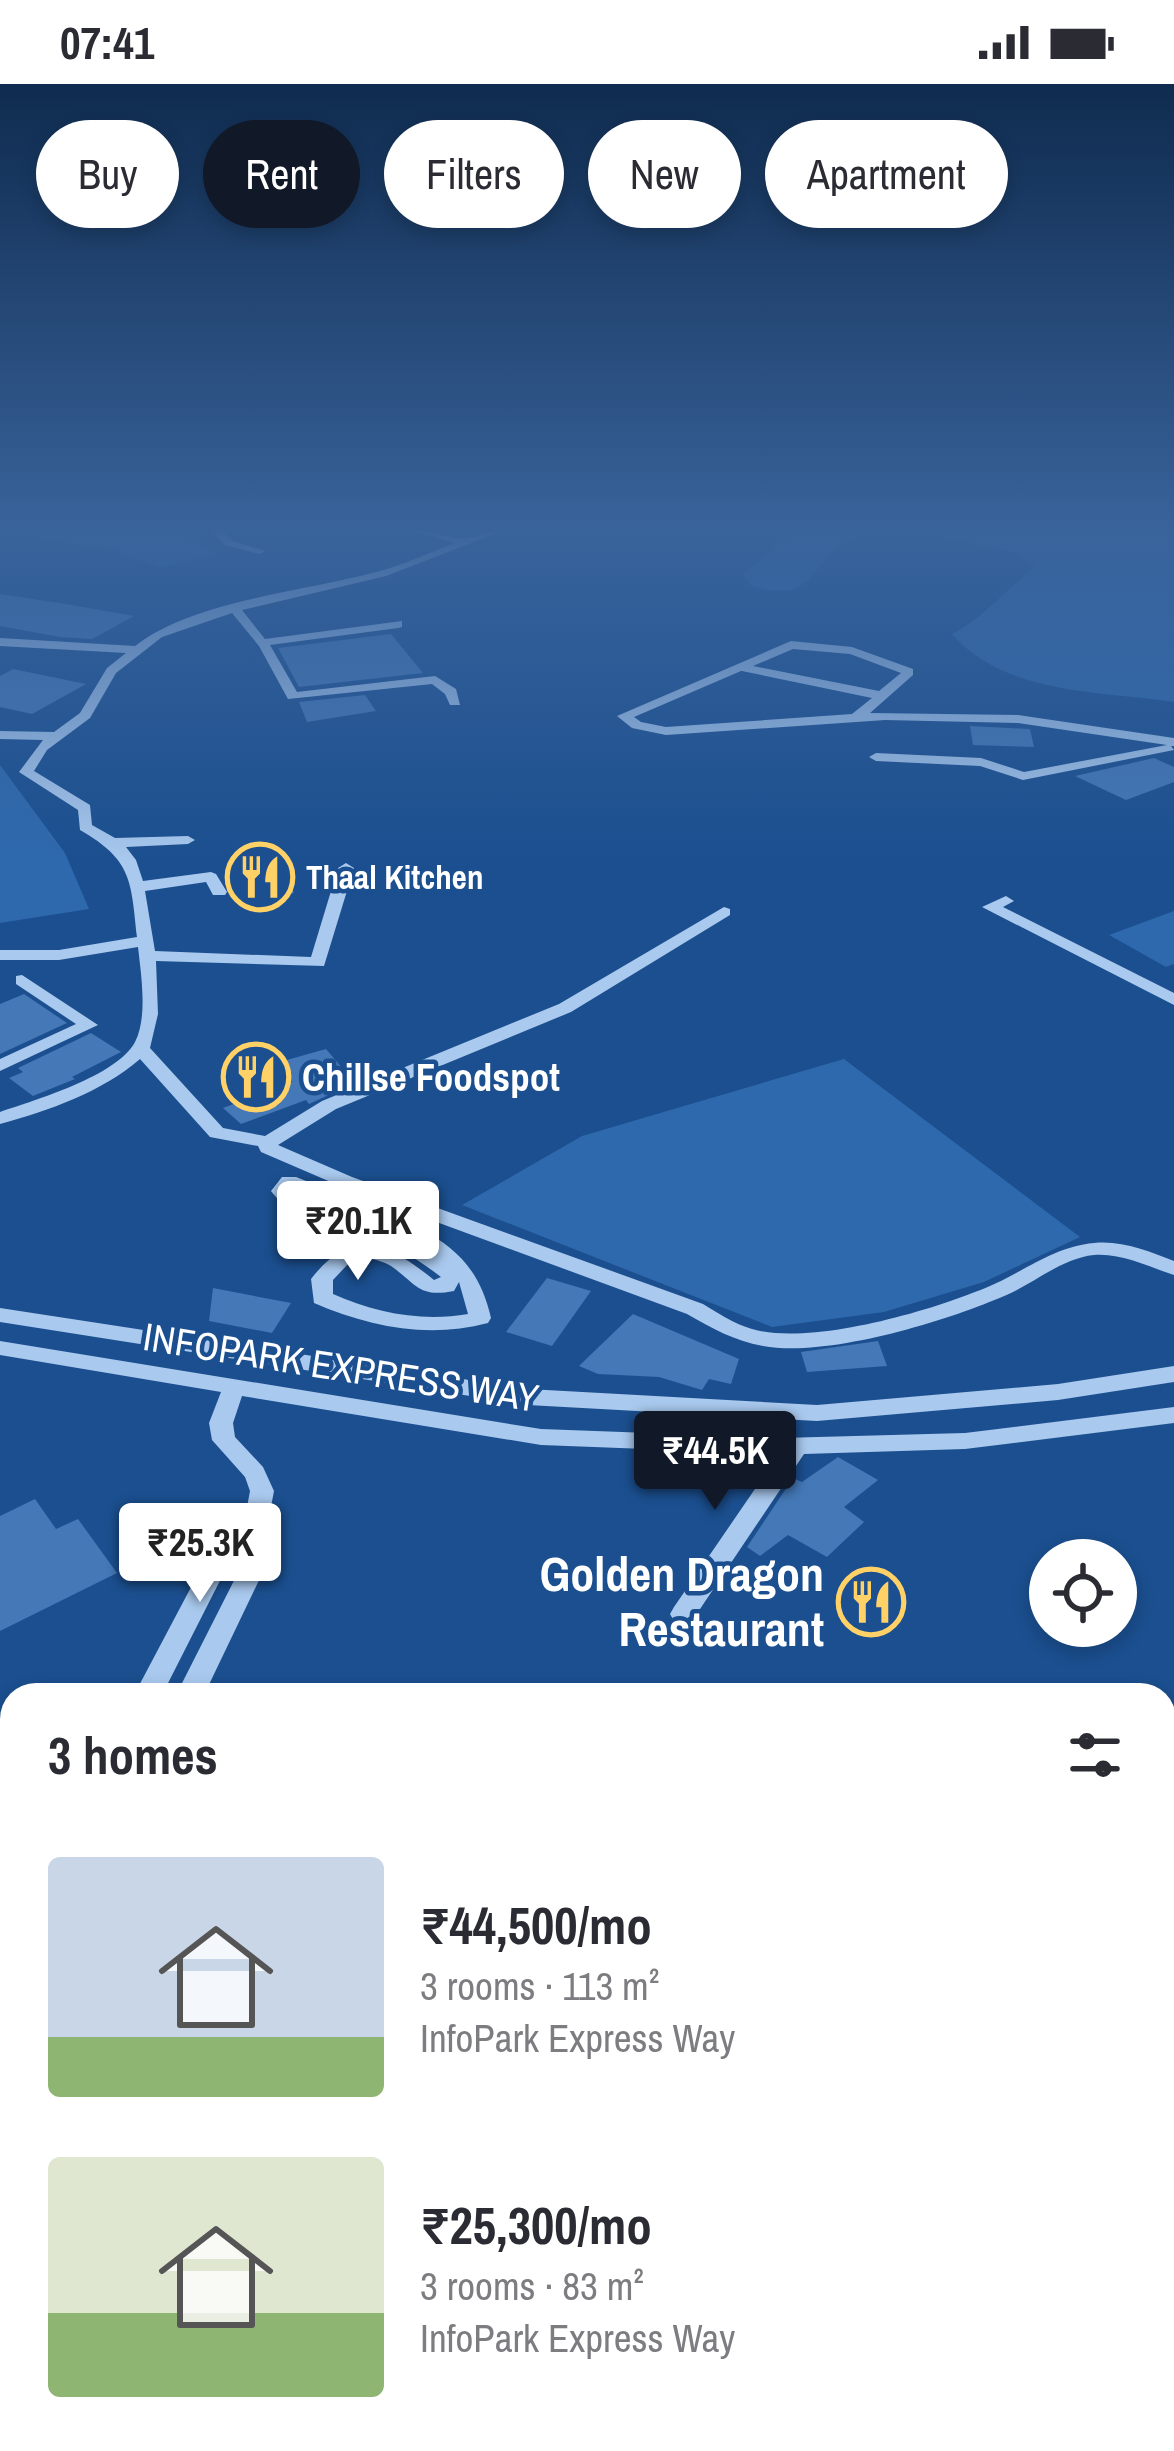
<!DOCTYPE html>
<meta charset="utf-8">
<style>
:root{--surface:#fff;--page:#f7f7f7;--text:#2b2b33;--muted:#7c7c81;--accent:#111827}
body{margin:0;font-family:"Archivo Narrow",sans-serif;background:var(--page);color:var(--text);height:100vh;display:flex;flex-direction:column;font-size:45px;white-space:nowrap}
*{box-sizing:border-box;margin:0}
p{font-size:39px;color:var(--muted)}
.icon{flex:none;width:66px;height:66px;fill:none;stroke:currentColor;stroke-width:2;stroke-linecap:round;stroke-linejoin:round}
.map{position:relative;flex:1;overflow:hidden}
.sheet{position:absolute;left:0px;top:1599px;width:1176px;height:768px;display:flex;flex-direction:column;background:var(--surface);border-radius:36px 36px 0 0;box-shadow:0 6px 18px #0003}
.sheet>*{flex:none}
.top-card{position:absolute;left:36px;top:36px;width:1104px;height:108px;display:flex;gap:24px}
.fabs{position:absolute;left:1029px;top:1455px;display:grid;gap:24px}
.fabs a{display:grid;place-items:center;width:108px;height:108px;border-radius:50%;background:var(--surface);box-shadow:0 6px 18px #0003;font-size:60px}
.price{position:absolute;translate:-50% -102px;padding:0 27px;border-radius:12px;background:#fff;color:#222;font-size:39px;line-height:78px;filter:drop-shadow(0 3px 6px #0008)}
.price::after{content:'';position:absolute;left:50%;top:72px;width:36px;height:27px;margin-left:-18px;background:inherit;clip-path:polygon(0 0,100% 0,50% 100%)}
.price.selected{background:var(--accent);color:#fff}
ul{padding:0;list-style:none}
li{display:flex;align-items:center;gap:36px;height:300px;padding:0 48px}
li span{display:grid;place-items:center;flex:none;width:336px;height:240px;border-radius:12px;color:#555}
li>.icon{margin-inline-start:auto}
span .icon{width:144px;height:144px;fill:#fffc;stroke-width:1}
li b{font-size:51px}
h2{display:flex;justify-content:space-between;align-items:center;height:144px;padding:0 48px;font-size:51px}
.pill{padding:0 42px;border-radius:54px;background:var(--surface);box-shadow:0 6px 18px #0003;font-size:42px;line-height:108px}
.pill.selected{background:var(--accent);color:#fff}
.status{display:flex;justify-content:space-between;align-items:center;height:84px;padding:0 60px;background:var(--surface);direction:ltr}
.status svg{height:33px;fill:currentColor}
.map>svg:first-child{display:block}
.green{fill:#2e69ad}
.building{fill:#4478b7}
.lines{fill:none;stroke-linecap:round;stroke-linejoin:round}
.minor{fill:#a9c9ee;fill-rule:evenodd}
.labels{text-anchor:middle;stroke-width:9;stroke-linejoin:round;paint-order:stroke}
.far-poi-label{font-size:33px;font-weight:bold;fill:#fff;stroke:#1b4f8f;text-anchor:start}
.poi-label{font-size:39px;font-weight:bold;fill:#fff;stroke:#1b4f8f;text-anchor:start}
.street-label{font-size:39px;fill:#fff;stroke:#1b4f8f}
.near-poi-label{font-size:48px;font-weight:bold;fill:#fff;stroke:#1b4f8f;text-anchor:end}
</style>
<div class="status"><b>07:41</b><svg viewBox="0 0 49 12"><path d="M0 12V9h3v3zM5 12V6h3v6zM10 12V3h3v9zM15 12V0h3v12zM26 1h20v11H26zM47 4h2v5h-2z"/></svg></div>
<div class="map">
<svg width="1174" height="2367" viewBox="0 0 1174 2367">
<rect width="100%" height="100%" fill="#1b4f8f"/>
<!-- green -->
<g class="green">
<polygon points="19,447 191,447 187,452 216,470 160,484 109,464 47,456"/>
<path d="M795,447H902C882,448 863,448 846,458C806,483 815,520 752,502L743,491Z"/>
<path d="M917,447H1174V618C1100,607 1005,611 952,550C983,535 1007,504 1035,483L1013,468Z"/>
<polygon points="0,681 65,769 89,825 0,839"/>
<polygon points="1174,827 1174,880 1166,883 1109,851"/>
<polygon points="844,975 1080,1153 984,1198 884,1228 772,1243 462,1121 582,1052"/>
</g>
<!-- building -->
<g class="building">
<polygon points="0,510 66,520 134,532 92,555 60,553 0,542"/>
<polygon points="391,550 423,589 299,603 278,564"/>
<polygon points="13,585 86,600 32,630 0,623 0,592"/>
<polygon points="365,611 376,627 307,638 299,618"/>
<polygon points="970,642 1030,645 1034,663 973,661"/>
<polygon points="1154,674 1174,683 1174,698 1126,716 1075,692"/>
<polygon points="276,776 294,809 253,816 237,781"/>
<polygon points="24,910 67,939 0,970 0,920"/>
<polygon points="91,949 121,968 72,993 75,995 33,1012 9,994 23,988 18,984"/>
<polygon points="326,965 355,999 309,1020 306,1016 241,1040 223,1024 292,998 276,979"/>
<polygon points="547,1194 591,1207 552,1262 506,1248"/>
<polygon points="213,1204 291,1219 272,1249 209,1237"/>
<polygon points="633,1230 739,1275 731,1300 709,1295 702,1306 659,1293 598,1290 579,1282"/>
<polygon points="878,1257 887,1282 807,1288 801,1268"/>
<polygon points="838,1373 878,1396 844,1423 864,1438 827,1473 788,1451 760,1472 747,1463 793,1394 802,1398"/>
<polygon points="35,1415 56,1445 78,1435 117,1489 0,1547 0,1432"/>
</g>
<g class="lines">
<!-- minor -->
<g class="minor">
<polygon points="211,447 223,447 233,457 265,467 260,470 225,461"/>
<path d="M414,447C431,447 447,454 463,454C476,455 488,447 502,447L386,492L242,526L265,555L402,537V543L398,544L270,561L297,608L435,592L456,605L460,621H450L445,610L432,600L288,615L259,562L232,529L162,553L116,589L90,634L47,666L34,687L90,721L92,741L115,754L188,752L195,756L188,760L126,763L136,776L143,797L211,788L216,790L227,808L225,811H213L206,798L145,807L155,867L311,873L338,784L346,779L354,784L324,882L156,877L158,930L150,964L223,1044L265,1052L322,1017L559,920L724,823L730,825V831L571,928L336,1025L278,1061L352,1093L703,1220C718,1229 734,1240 752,1245C812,1263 944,1224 1001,1197C1031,1182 1059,1162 1094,1159C1121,1156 1149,1167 1174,1177V1191C1148,1183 1123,1169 1094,1171C1064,1174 1038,1196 1011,1209C951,1236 828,1274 763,1262C734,1257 712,1244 687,1230L363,1111L357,1118C421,1145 474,1158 491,1234L488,1239C428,1255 370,1243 314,1219L311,1195C353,1141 388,1159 434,1196L441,1193C415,1173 387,1156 357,1144C320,1128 299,1144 271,1107L282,1093H296L342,1111L347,1105L261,1068L258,1062L210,1053L140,975C102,1008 48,1027 0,1040V1028C35,1016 117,992 135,958C148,933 141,890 138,863L59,876H0V866H59L137,853C131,796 132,776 80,746L78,726L19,688L43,656L0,655V647L54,648L80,629L107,584L126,569L0,562V554L135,562C194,516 303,508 376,488C403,481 429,469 455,459ZM293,1106L343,1126C322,1124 303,1125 293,1106ZM362,1172C372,1175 383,1177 391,1182C417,1200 418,1214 454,1207L459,1198L468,1230C422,1238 375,1229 333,1210V1196L349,1179Z"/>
<path d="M791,557L852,563L913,585V591L870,629L1018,631L1174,654V662H1171L1174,666L1023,696L980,682L876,677L869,673L876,669L981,674L1024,688L1167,661L1018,639L885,636L666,651L632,644L617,632ZM793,565L850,570L901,589L879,607L753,582ZM741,587H742L872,614L852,630L666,643L641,638L634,633Z"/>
<polygon points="1006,812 1014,817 1003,823 1174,909 1174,921 982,823"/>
<polygon points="22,891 98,941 0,987 0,975 76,940 16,900 16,892"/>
<polygon points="0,1224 528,1305 817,1321 1058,1300 1174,1282 1174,1298 1058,1316 817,1337 528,1321 0,1238"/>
<polygon points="0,1257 541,1345 781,1354 965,1349 1174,1323 1174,1339 965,1365 804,1370 692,1537 683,1540 674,1537 670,1530 674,1523 779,1370 541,1361 242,1312 233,1339 235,1353 263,1383 274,1407 268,1438 273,1467 204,1611 176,1611 249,1467 247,1458 235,1467 162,1611 134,1611 217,1454 245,1434 250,1407 245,1393 212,1356 209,1339 221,1308 0,1271"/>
<polygon points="12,1862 12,1907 0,1913 0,1868"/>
<polygon points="12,1955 12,2004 0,2010 0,1960"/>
</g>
</g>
<!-- sky -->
<linearGradient id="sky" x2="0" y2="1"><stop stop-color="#0f2b4f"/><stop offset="0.57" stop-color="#39639b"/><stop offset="1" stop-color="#39639b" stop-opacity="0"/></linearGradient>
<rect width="1174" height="779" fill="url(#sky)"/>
<!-- icons -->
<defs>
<symbol id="restaurant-ring" viewBox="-11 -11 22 22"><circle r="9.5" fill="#1b4f8f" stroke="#ffd166" stroke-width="1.5"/><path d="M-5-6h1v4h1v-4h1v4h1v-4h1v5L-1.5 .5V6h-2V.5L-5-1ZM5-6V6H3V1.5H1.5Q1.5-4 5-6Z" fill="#ffd166"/></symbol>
</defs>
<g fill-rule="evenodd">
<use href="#restaurant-ring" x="222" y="755" width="76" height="76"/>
<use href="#restaurant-ring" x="218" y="955" width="76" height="76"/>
<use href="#restaurant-ring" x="833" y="1480" width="76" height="76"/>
</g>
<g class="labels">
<!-- far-poi labels -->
<g class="far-poi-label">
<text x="306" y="805">Thaal Kitchen</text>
</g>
<!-- poi labels -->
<g class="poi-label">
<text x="302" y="1007">Chillse Foodspot</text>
</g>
<!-- street labels -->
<g class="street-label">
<text transform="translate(341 1283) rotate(9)" y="14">INFOPARK EXPRESS WAY</text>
</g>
<!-- near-poi labels -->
<g class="near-poi-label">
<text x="824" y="1507">Golden Dragon<tspan x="824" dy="55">Restaurant</tspan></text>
</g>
</g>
</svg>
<div class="fabs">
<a><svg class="icon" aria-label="locate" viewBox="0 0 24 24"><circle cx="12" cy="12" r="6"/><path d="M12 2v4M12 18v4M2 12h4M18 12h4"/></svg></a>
</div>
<b class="price" style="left:358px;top:1199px">₹20.1K</b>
<b class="price selected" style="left:715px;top:1429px">₹44.5K</b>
<b class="price" style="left:200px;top:1521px">₹25.3K</b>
<div class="top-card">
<a class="pill">Buy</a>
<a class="pill selected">Rent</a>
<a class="pill">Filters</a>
<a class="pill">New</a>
<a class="pill">Apartment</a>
</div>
<section class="sheet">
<h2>3 homes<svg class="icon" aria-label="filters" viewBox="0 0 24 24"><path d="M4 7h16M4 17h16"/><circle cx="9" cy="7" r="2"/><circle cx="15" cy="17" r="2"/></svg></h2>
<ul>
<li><span style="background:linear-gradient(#c9d6e8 75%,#8fb573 0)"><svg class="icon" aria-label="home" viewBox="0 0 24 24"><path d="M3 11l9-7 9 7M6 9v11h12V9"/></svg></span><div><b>₹44,500/mo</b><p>3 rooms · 113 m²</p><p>InfoPark Express Way</p></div></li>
<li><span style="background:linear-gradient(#dfe7d0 65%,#8fb573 0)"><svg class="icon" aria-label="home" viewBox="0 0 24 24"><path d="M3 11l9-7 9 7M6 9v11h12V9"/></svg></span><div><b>₹25,300/mo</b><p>3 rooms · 83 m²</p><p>InfoPark Express Way</p></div></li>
</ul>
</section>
</div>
